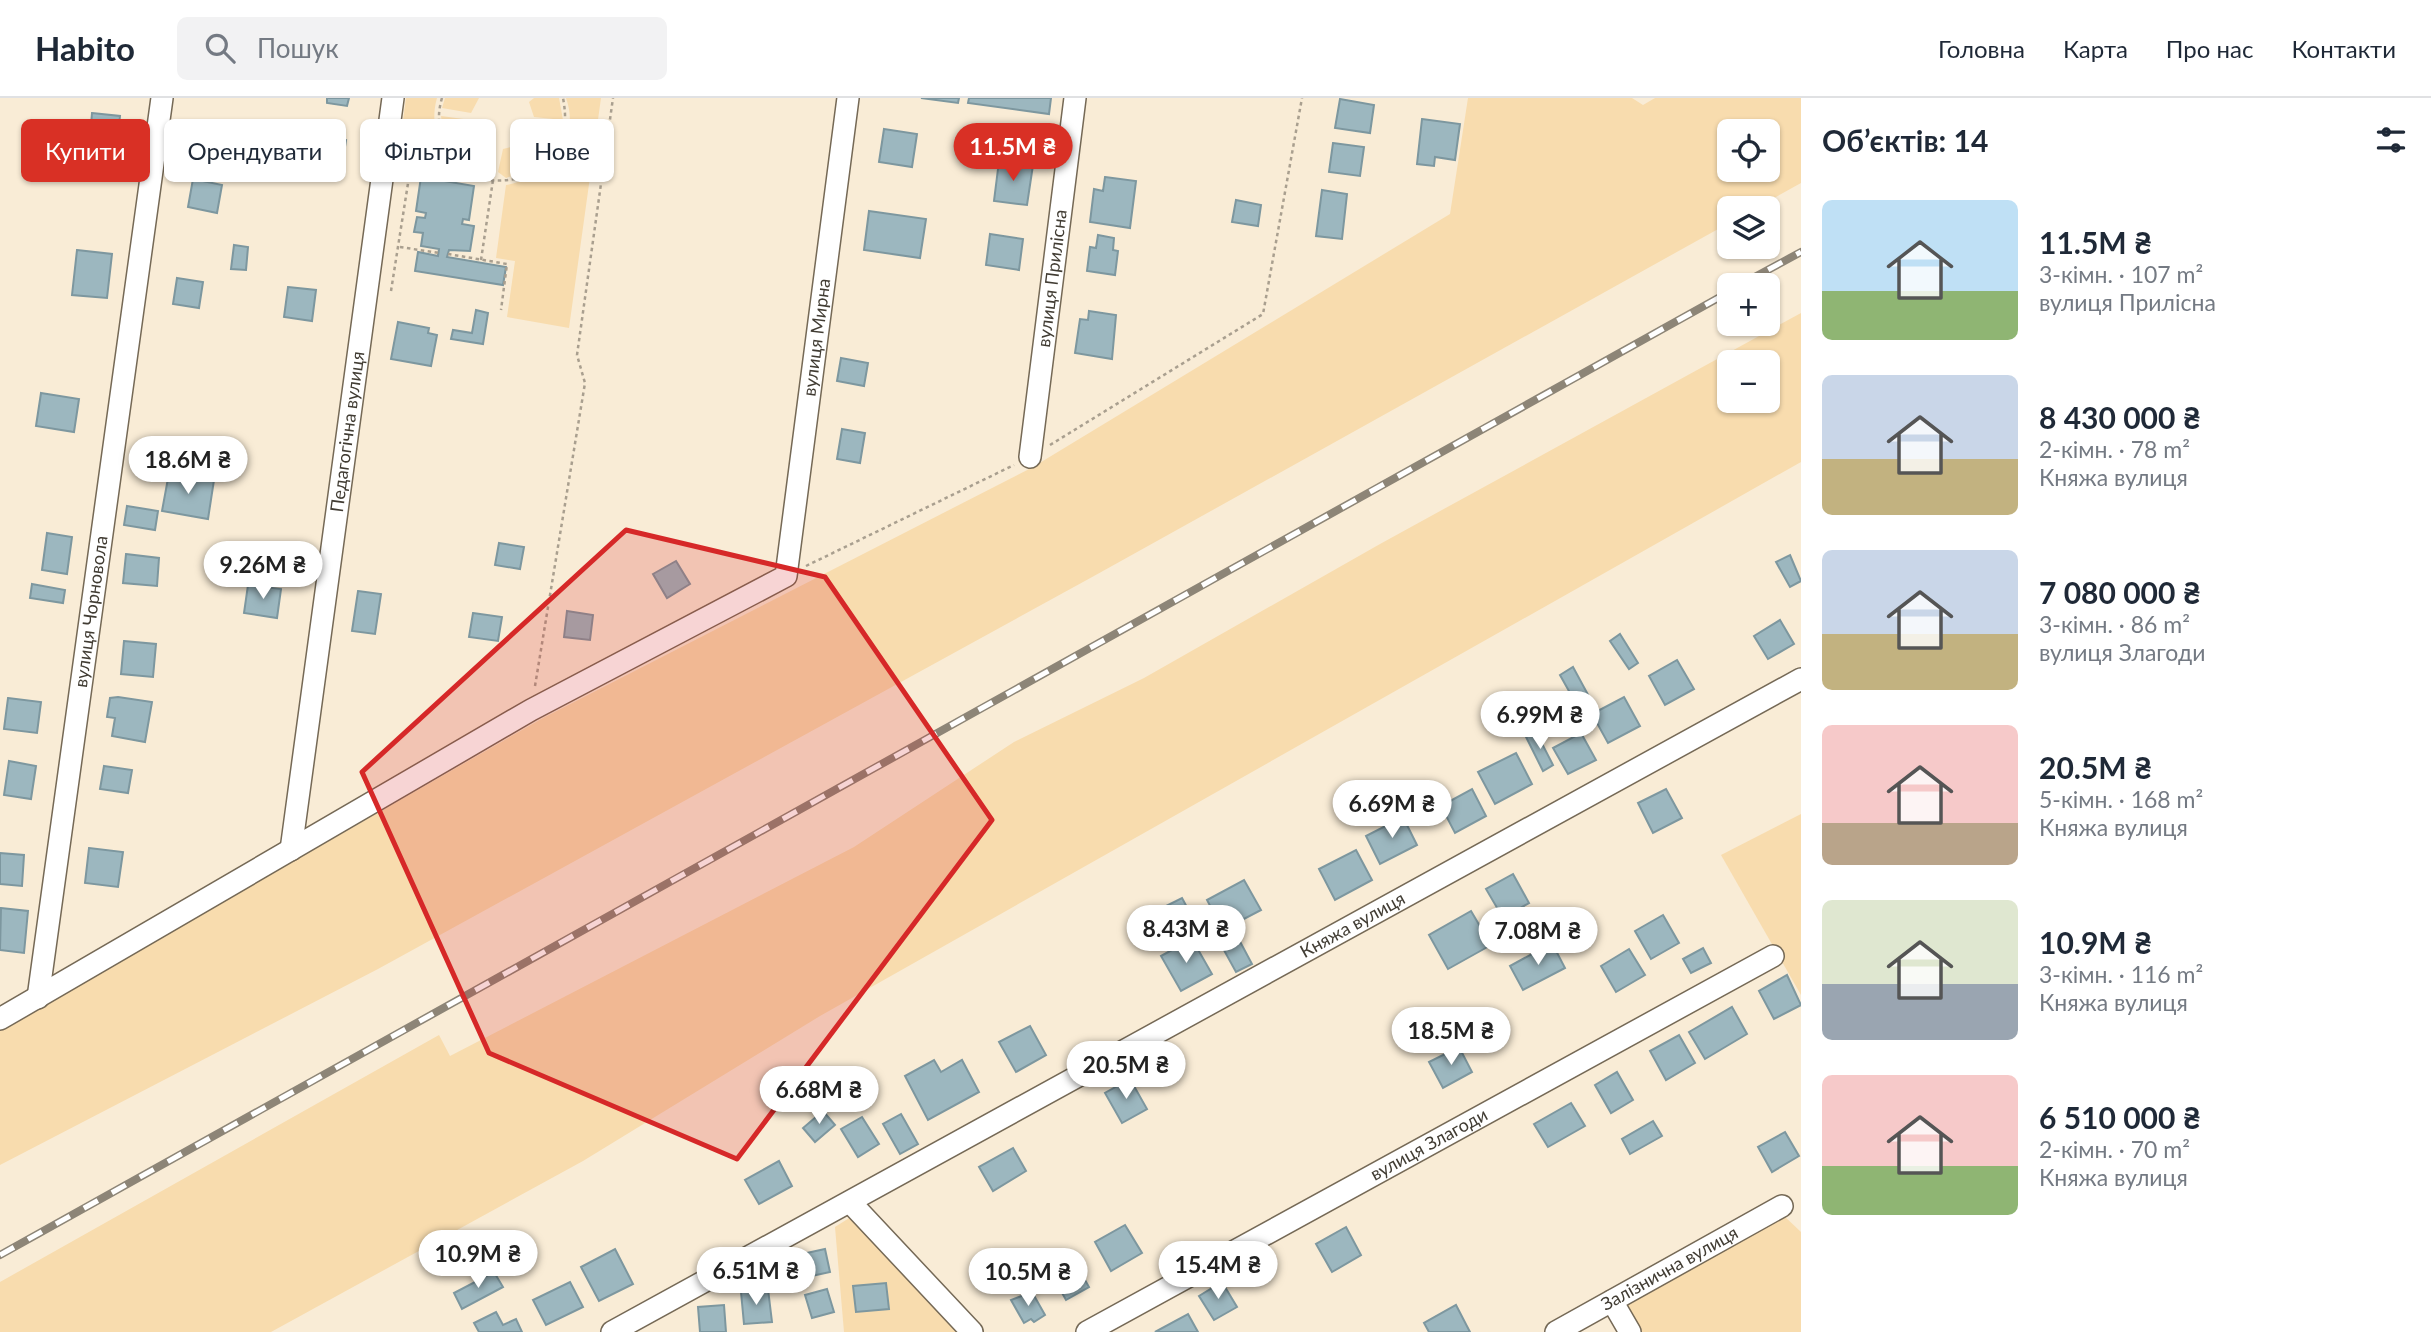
<!DOCTYPE html>
<html lang="uk">
<meta charset="utf-8">
<style>
:root{--surface:#fff;--page:#f2f2f3;--text:#1f2937;--muted:#747a83;--line:#e0e1e3;--accent:#d93025}
body{margin:0;font-family:Lato,sans-serif;background:var(--page);color:var(--text);height:100vh;display:flex;flex-direction:column;font-size:26px;white-space:nowrap}
*{box-sizing:border-box;margin:0}
p{font-size:23px;color:var(--muted)}
.icon{flex:none;width:38px;height:38px;fill:none;stroke:currentColor;stroke-width:2;stroke-linecap:round;stroke-linejoin:round}
.map{position:relative;flex:1;overflow:hidden}
.panel{display:flex;flex-direction:column;background:var(--surface);width:630px}
.panel>*{flex:none}
.banner{position:absolute;left:21px;top:21px;width:665px;height:63px;display:flex;gap:14px}
.fabs{position:absolute;left:1717px;top:21px;display:grid;gap:14px}
.fabs a{display:grid;place-items:center;width:63px;height:63px;border-radius:10px;background:var(--surface);box-shadow:0 2px 5px #0004;font-size:35px}
.price{position:absolute;translate:-50% -60px;padding:0 16px;border-radius:24px;background:#fff;color:#222;font-size:23px;line-height:46px;filter:drop-shadow(0 2px 4px #0008)}
.price::after{content:'';position:absolute;left:50%;top:42px;width:21px;height:16px;margin-left:-10px;background:inherit;clip-path:polygon(0 0,100% 0,50% 100%)}
.price.current{background:var(--accent);color:#fff}
ul{padding:0;list-style:none}
li{display:flex;align-items:center;gap:21px;height:175px;padding:0 21px}
li span{display:grid;place-items:center;flex:none;width:196px;height:140px;border-radius:10px;color:#555}
li>.icon{margin-inline-start:auto}
span .icon{width:84px;height:84px;fill:#fffc;stroke-width:1}
li b{font-size:30px}
h2{display:flex;justify-content:space-between;align-items:center;height:84px;padding:0 21px;font-size:30px}
.pill{padding:0 24px;border-radius:10px;background:var(--surface);box-shadow:0 2px 5px #0004;font-size:24px;line-height:63px}
.pill.current{background:var(--accent);color:#fff}
header{display:flex;align-items:center;gap:42px;box-sizing:border-box;height:98px;padding:0 35px;background:var(--surface);border-bottom:2px solid var(--line)}
header strong{font-size:33px}
nav{display:flex;gap:38px;margin-inline-start:auto;font-size:24px}
.search{width:490px;height:63px;background:var(--page);display:flex;align-items:center;gap:18px;box-sizing:border-box;padding:0 24px;border-radius:10px;color:var(--muted);font-size:26px}
main{display:flex;flex:1;min-height:0}
.map>svg:first-child{display:block}
.green{fill:#f8dcae;fill-rule:evenodd}
.building{fill:#9cb7bf;stroke:#7d979f;stroke-width:2}
.lines{fill:none;stroke-linecap:round;stroke-linejoin:round}
.minor-casing{stroke:#756956;stroke-width:24}
.path{stroke:#a99f8f;stroke-width:2.5;stroke-dasharray:3.5 3.5;stroke-linecap:butt}
.minor{stroke:#fff;stroke-width:21}
.rail-casing{stroke:#8d8577;stroke-width:8}
.rail{stroke:#fff;stroke-width:5;stroke-dasharray:16;stroke-linecap:butt}
.marked{fill:#d62828;fill-opacity:0.2;stroke:#d62828;stroke-width:5;stroke-linejoin:round}
.labels{text-anchor:middle;stroke-width:7;stroke-linejoin:round;paint-order:stroke}
.street-label{font-size:18px;fill:#413c33;stroke:#fff}
</style>
<header>
<strong>Habito</strong>
<div class="search"><svg class="icon" aria-label="search" viewBox="0 0 24 24"><circle cx="10" cy="10" r="6"/><path d="M15 15l6 6"/></svg>Пошук</div>
<nav><a>Головна</a><a>Карта</a><a>Про нас</a><a>Контакти</a></nav>
</header>
<main>
<div class="map">
<svg width="1801" height="1234" viewBox="0 0 1801 1234">
<rect width="100%" height="100%" fill="#f9ecd6"/>
<!-- green -->
<g class="green">
<path d="M406,0H437C429,27 440,49 457,70L398,59Z"/>
<polygon points="445,0 479,0 471,15 442,10"/>
<polygon points="534,0 559,0 563,22 534,19 529,4"/>
<path d="M566,0H601L569,230L507,219L515,163L496,160L506,87C546,80 582,44 566,0Z"/>
<path d="M1468,0H1632L1643,7L1655,0H1801V85L1756,110H1729V125L1094,478L378,871L0,1067V932L543,620L1033,369L1450,116ZM1729,33H1768V72H1729Z"/>
<polygon points="441,18 471,22 476,37 453,55 444,40"/>
<polygon points="533,26 562,30 556,49 542,64 524,42"/>
<polygon points="481,43 494,50 490,73 466,69 457,60"/>
<polygon points="518,47 535,69 506,80 498,74 503,51"/>
<path d="M1801,215V364L820,918L583,1063L271,1234H0V1184L439,937L450,958L854,749L1014,644L1144,580L1380,446ZM1729,264H1768V303H1729Z"/>
<polygon points="1801,716 1801,897 1721,757"/>
<polygon points="1782,1116 1801,1134 1801,1234 1638,1234 1621,1206"/>
<polygon points="854,1117 961,1234 844,1234 835,1129"/>
</g>
<!-- building -->
<g class="building">
<polygon points="327,0 349,0 347,8 327,5"/>
<polygon points="921,0 959,0 958,5"/>
<polygon points="969,0 1051,0 1049,16 968,5"/>
<polygon points="1340,1 1374,7 1370,35 1335,30"/>
<polygon points="92,15 120,18 116,55 89,52"/>
<polygon points="1422,21 1460,26 1455,62 1435,59 1434,68 1417,66"/>
<polygon points="205,24 240,29 234,66 193,60 196,39 203,40"/>
<polygon points="884,31 917,36 912,69 879,64"/>
<polygon points="321,38 346,42 341,76 316,72"/>
<polygon points="1333,45 1364,49 1360,78 1329,74"/>
<polygon points="999,63 1033,67 1027,107 994,103"/>
<polygon points="421,79 474,88 469,122 463,121 462,126 474,128 470,153 449,152 447,159 506,169 503,187 415,173 418,154 438,158 439,151 421,148 423,135 414,134 417,119 425,120 426,115 416,113"/>
<polygon points="1105,79 1136,83 1130,130 1090,124 1094,91 1103,93"/>
<polygon points="193,81 222,87 217,115 188,109"/>
<polygon points="1322,92 1347,96 1342,141 1316,138"/>
<polygon points="1236,102 1261,107 1258,128 1232,124"/>
<polygon points="869,113 926,121 920,160 864,152"/>
<polygon points="990,136 1023,141 1019,172 986,167"/>
<polygon points="1098,137 1114,140 1113,152 1118,153 1115,177 1087,173 1090,149 1096,150"/>
<polygon points="234,147 248,149 246,172 231,171"/>
<polygon points="77,152 112,156 107,200 72,197"/>
<polygon points="177,180 203,184 199,210 173,206"/>
<polygon points="288,189 316,192 312,223 284,219"/>
<polygon points="476,212 488,215 483,246 451,241 453,232 472,235"/>
<polygon points="1089,213 1116,217 1112,261 1075,255 1080,221 1088,222"/>
<polygon points="398,224 429,230 428,235 437,237 431,268 391,261"/>
<polygon points="841,260 868,265 864,288 837,283"/>
<polygon points="41,295 79,301 74,334 36,328"/>
<polygon points="842,331 865,335 860,365 837,361"/>
<polygon points="169,375 214,382 208,421 162,413"/>
<polygon points="127,408 158,413 155,432 124,427"/>
<polygon points="47,435 72,439 67,476 42,472"/>
<polygon points="499,445 524,449 520,471 495,467"/>
<polygon points="126,456 159,460 157,488 123,485"/>
<polygon points="1790,457 1801,483 1790,489 1776,464"/>
<polygon points="676,463 690,486 667,500 653,476"/>
<polygon points="32,486 65,492 63,505 30,500"/>
<polygon points="248,487 281,491 277,520 244,515"/>
<polygon points="358,493 381,496 375,536 352,533"/>
<polygon points="567,513 593,517 590,542 564,539"/>
<polygon points="473,515 502,519 498,543 469,539"/>
<polygon points="1780,522 1794,546 1768,561 1754,538"/>
<polygon points="1620,536 1638,565 1629,571 1610,543"/>
<polygon points="124,543 156,546 153,579 121,576"/>
<polygon points="1677,562 1694,591 1665,607 1649,578"/>
<polygon points="1573,569 1592,604 1579,611 1560,577"/>
<polygon points="118,599 152,604 145,644 112,638 115,620 107,619 110,600"/>
<polygon points="1624,599 1640,628 1608,645 1592,616"/>
<polygon points="8,600 41,604 37,635 4,631"/>
<polygon points="1536,634 1553,667 1543,673 1526,639"/>
<polygon points="1581,635 1596,662 1568,676 1553,650"/>
<polygon points="1516,655 1532,686 1495,706 1478,674"/>
<polygon points="9,663 36,668 31,701 4,697"/>
<polygon points="104,668 132,672 128,695 100,691"/>
<polygon points="1472,691 1486,718 1455,735 1441,708"/>
<polygon points="1666,691 1682,720 1653,735 1638,705"/>
<polygon points="1403,719 1417,747 1380,766 1366,738"/>
<polygon points="89,750 123,754 118,789 85,785"/>
<polygon points="1356,752 1372,782 1335,802 1319,771"/>
<polygon points="0,755 24,757 22,788 0,786"/>
<polygon points="1513,776 1529,805 1503,820 1486,791"/>
<polygon points="1244,782 1261,812 1223,832 1207,802"/>
<polygon points="1182,800 1195,824 1165,839 1152,815"/>
<polygon points="1,810 28,813 24,855 0,852"/>
<polygon points="1471,813 1491,847 1448,871 1429,837"/>
<polygon points="1663,817 1679,845 1651,861 1635,833"/>
<polygon points="1236,836 1252,866 1236,874 1220,845"/>
<polygon points="1192,841 1212,876 1181,893 1161,858"/>
<polygon points="1552,845 1565,870 1523,892 1510,868"/>
<polygon points="1703,850 1711,865 1691,875 1683,861"/>
<polygon points="1629,851 1645,877 1616,894 1601,868"/>
<polygon points="1787,877 1801,907 1774,921 1759,893"/>
<polygon points="1732,909 1747,936 1705,961 1689,934"/>
<polygon points="1030,928 1046,957 1016,974 999,944"/>
<polygon points="1679,937 1695,965 1666,982 1650,953"/>
<polygon points="1459,949 1472,974 1443,990 1429,964"/>
<polygon points="934,962 941,974 962,962 979,994 928,1022 905,978"/>
<polygon points="1617,974 1633,1002 1611,1015 1595,987"/>
<polygon points="1130,981 1147,1011 1122,1025 1105,995"/>
<polygon points="1571,1005 1585,1028 1548,1049 1534,1026"/>
<polygon points="823,1013 835,1027 815,1044 803,1030"/>
<polygon points="901,1016 918,1046 900,1056 883,1026"/>
<polygon points="862,1019 879,1046 858,1059 841,1031"/>
<polygon points="1653,1023 1662,1038 1630,1056 1622,1041"/>
<polygon points="1785,1034 1799,1058 1772,1074 1758,1049"/>
<polygon points="1013,1050 1026,1073 993,1093 979,1069"/>
<polygon points="779,1063 792,1088 759,1106 745,1082"/>
<polygon points="1125,1127 1142,1155 1111,1173 1095,1144"/>
<polygon points="1346,1129 1361,1157 1332,1174 1316,1146"/>
<polygon points="615,1151 633,1186 599,1203 581,1169"/>
<polygon points="825,1151 830,1174 807,1179 802,1156"/>
<polygon points="1076,1166 1089,1189 1066,1202 1053,1179"/>
<polygon points="494,1174 503,1189 462,1211 454,1195"/>
<polygon points="570,1184 583,1209 546,1227 533,1202"/>
<polygon points="1222,1184 1237,1209 1214,1222 1199,1198"/>
<polygon points="886,1185 889,1211 856,1214 853,1188"/>
<polygon points="768,1191 772,1224 744,1226 741,1194"/>
<polygon points="827,1191 834,1214 812,1220 805,1197"/>
<polygon points="1032,1194 1045,1217 1034,1224 1031,1221 1024,1225 1011,1202"/>
<polygon points="724,1207 726,1234 700,1234 698,1209"/>
<polygon points="1456,1207 1470,1234 1429,1234 1424,1225"/>
<polygon points="496,1214 503,1227 516,1221 522,1234 479,1234 474,1225"/>
<polygon points="1188,1216 1198,1234 1155,1234"/>
</g>
<g class="lines">
<defs>
<g id="minor">
<path id="s1" d="M1030,359L1075,0"/>
<path id="s2" d="M291,752L393,0"/>
<path id="s3" d="M38,900L162,0"/>
<path id="s4" d="M0,921L531,612L786,478L848,0"/>
<polyline points="850,1104 972,1234"/>
<polyline points="1612,1203 1630,1234"/>
<path id="s5" d="M612,1234L1801,581"/>
<path id="s6" d="M1087,1234L1773,858"/>
<path id="s7" d="M1556,1234L1782,1108"/>
</g>
</defs>
<!-- minor casing -->
<use href="#minor" class="minor-casing"/>
<!-- path -->
<g class="path">
<path d="M442,0C432,33 448,55 470,78"/>
<polyline points="400,149 439,155"/>
<polyline points="448,156 507,166 501,212"/>
<polyline points="481,162 493,82"/>
<path d="M391,193L409,79L415,70C458,76 523,101 553,57C566,40 567,21 563,0"/>
<polyline points="1050,347 1263,216 1302,0"/>
<polyline points="806,468 1014,367"/>
<polyline points="535,588 585,285 577,257 613,0"/>
</g>
<!-- minor -->
<use href="#minor" class="minor"/>
<defs>
<g id="rail">
<polyline points="1740,187 1801,154"/>
<polyline points="0,1157 1729,194"/>
</g>
</defs>
<!-- rail casing -->
<use href="#rail" class="rail-casing"/>
<!-- rail -->
<use href="#rail" class="rail"/>
</g>
<!-- marked area -->
<path class="marked" d="M626,432L825,479L992,722L737,1061L489,955L362,674Z"/>
<g class="labels">
<!-- street labels -->
<g class="street-label">
<text dy="6" stroke="none"><textPath href="#s1" startOffset="180">вулиця Прилісна</textPath></text>
<text dy="6" stroke="none"><textPath href="#s4" startOffset="1143">вулиця Мирна</textPath></text>
<text dy="6" stroke="none"><textPath href="#s2" startOffset="422">Педагогічна вулиця</textPath></text>
<text dy="6" stroke="none"><textPath href="#s3" startOffset="390">вулиця Чорновола</textPath></text>
<text dy="6" stroke="none"><textPath href="#s5" startOffset="845">Княжа вулиця</textPath></text>
<text dy="6" stroke="none"><textPath href="#s6" startOffset="390">вулиця Злагоди</textPath></text>
<text dy="6" stroke="none"><textPath href="#s7" startOffset="130">Залізнична вулиця</textPath></text>
</g>
</g>
</svg>
<div class="fabs">
<a><svg class="icon" aria-label="locate" viewBox="0 0 24 24"><circle cx="12" cy="12" r="6"/><path d="M12 2v4M12 18v4M2 12h4M18 12h4"/></svg></a>
<a><svg class="icon" aria-label="layers" viewBox="0 0 24 24"><path d="M12 4l9 5-9 5-9-5zM3 14l9 5 9-5"/></svg></a>
<a>+</a>
<a>−</a>
</div>
<b class="price current" style="left:1013px;top:85px">11.5M ₴</b>
<b class="price" style="left:188px;top:398px">18.6M ₴</b>
<b class="price" style="left:263px;top:503px">9.26M ₴</b>
<b class="price" style="left:1540px;top:653px">6.99M ₴</b>
<b class="price" style="left:1392px;top:742px">6.69M ₴</b>
<b class="price" style="left:1186px;top:867px">8.43M ₴</b>
<b class="price" style="left:1538px;top:869px">7.08M ₴</b>
<b class="price" style="left:1451px;top:969px">18.5M ₴</b>
<b class="price" style="left:1126px;top:1003px">20.5M ₴</b>
<b class="price" style="left:819px;top:1028px">6.68M ₴</b>
<b class="price" style="left:478px;top:1192px">10.9M ₴</b>
<b class="price" style="left:1218px;top:1203px">15.4M ₴</b>
<b class="price" style="left:756px;top:1209px">6.51M ₴</b>
<b class="price" style="left:1028px;top:1210px">10.5M ₴</b>
<div class="banner">
<a class="pill current">Купити</a>
<a class="pill">Орендувати</a>
<a class="pill">Фільтри</a>
<a class="pill">Нове</a>
</div>
</div>
<section class="panel">
<h2>Об’єктів: 14<svg class="icon" aria-label="filters" viewBox="0 0 24 24"><path d="M4 7h16M4 17h16"/><circle cx="9" cy="7" r="2"/><circle cx="15" cy="17" r="2"/></svg></h2>
<ul>
<li><span style="background:linear-gradient(#bfe0f5 65%,#8fb573 0)"><svg class="icon" aria-label="home" viewBox="0 0 24 24"><path d="M3 11l9-7 9 7M6 9v11h12V9"/></svg></span><div><b>11.5M ₴</b><p>3-кімн. · 107 m²</p><p>вулиця Прилісна</p></div></li>
<li><span style="background:linear-gradient(#c9d6e8 60%,#c2b280 0)"><svg class="icon" aria-label="home" viewBox="0 0 24 24"><path d="M3 11l9-7 9 7M6 9v11h12V9"/></svg></span><div><b>8 430 000 ₴</b><p>2-кімн. · 78 m²</p><p>Княжа вулиця</p></div></li>
<li><span style="background:linear-gradient(#c9d6e8 60%,#c2b280 0)"><svg class="icon" aria-label="home" viewBox="0 0 24 24"><path d="M3 11l9-7 9 7M6 9v11h12V9"/></svg></span><div><b>7 080 000 ₴</b><p>3-кімн. · 86 m²</p><p>вулиця Злагоди</p></div></li>
<li><span style="background:linear-gradient(#f6c9c9 70%,#b9a48a 0)"><svg class="icon" aria-label="home" viewBox="0 0 24 24"><path d="M3 11l9-7 9 7M6 9v11h12V9"/></svg></span><div><b>20.5M ₴</b><p>5-кімн. · 168 m²</p><p>Княжа вулиця</p></div></li>
<li><span style="background:linear-gradient(#dfe7d0 60%,#9aa5b1 0)"><svg class="icon" aria-label="home" viewBox="0 0 24 24"><path d="M3 11l9-7 9 7M6 9v11h12V9"/></svg></span><div><b>10.9M ₴</b><p>3-кімн. · 116 m²</p><p>Княжа вулиця</p></div></li>
<li><span style="background:linear-gradient(#f6c9c9 65%,#8fb573 0)"><svg class="icon" aria-label="home" viewBox="0 0 24 24"><path d="M3 11l9-7 9 7M6 9v11h12V9"/></svg></span><div><b>6 510 000 ₴</b><p>2-кімн. · 70 m²</p><p>Княжа вулиця</p></div></li>
</ul>
</section>
</main>
